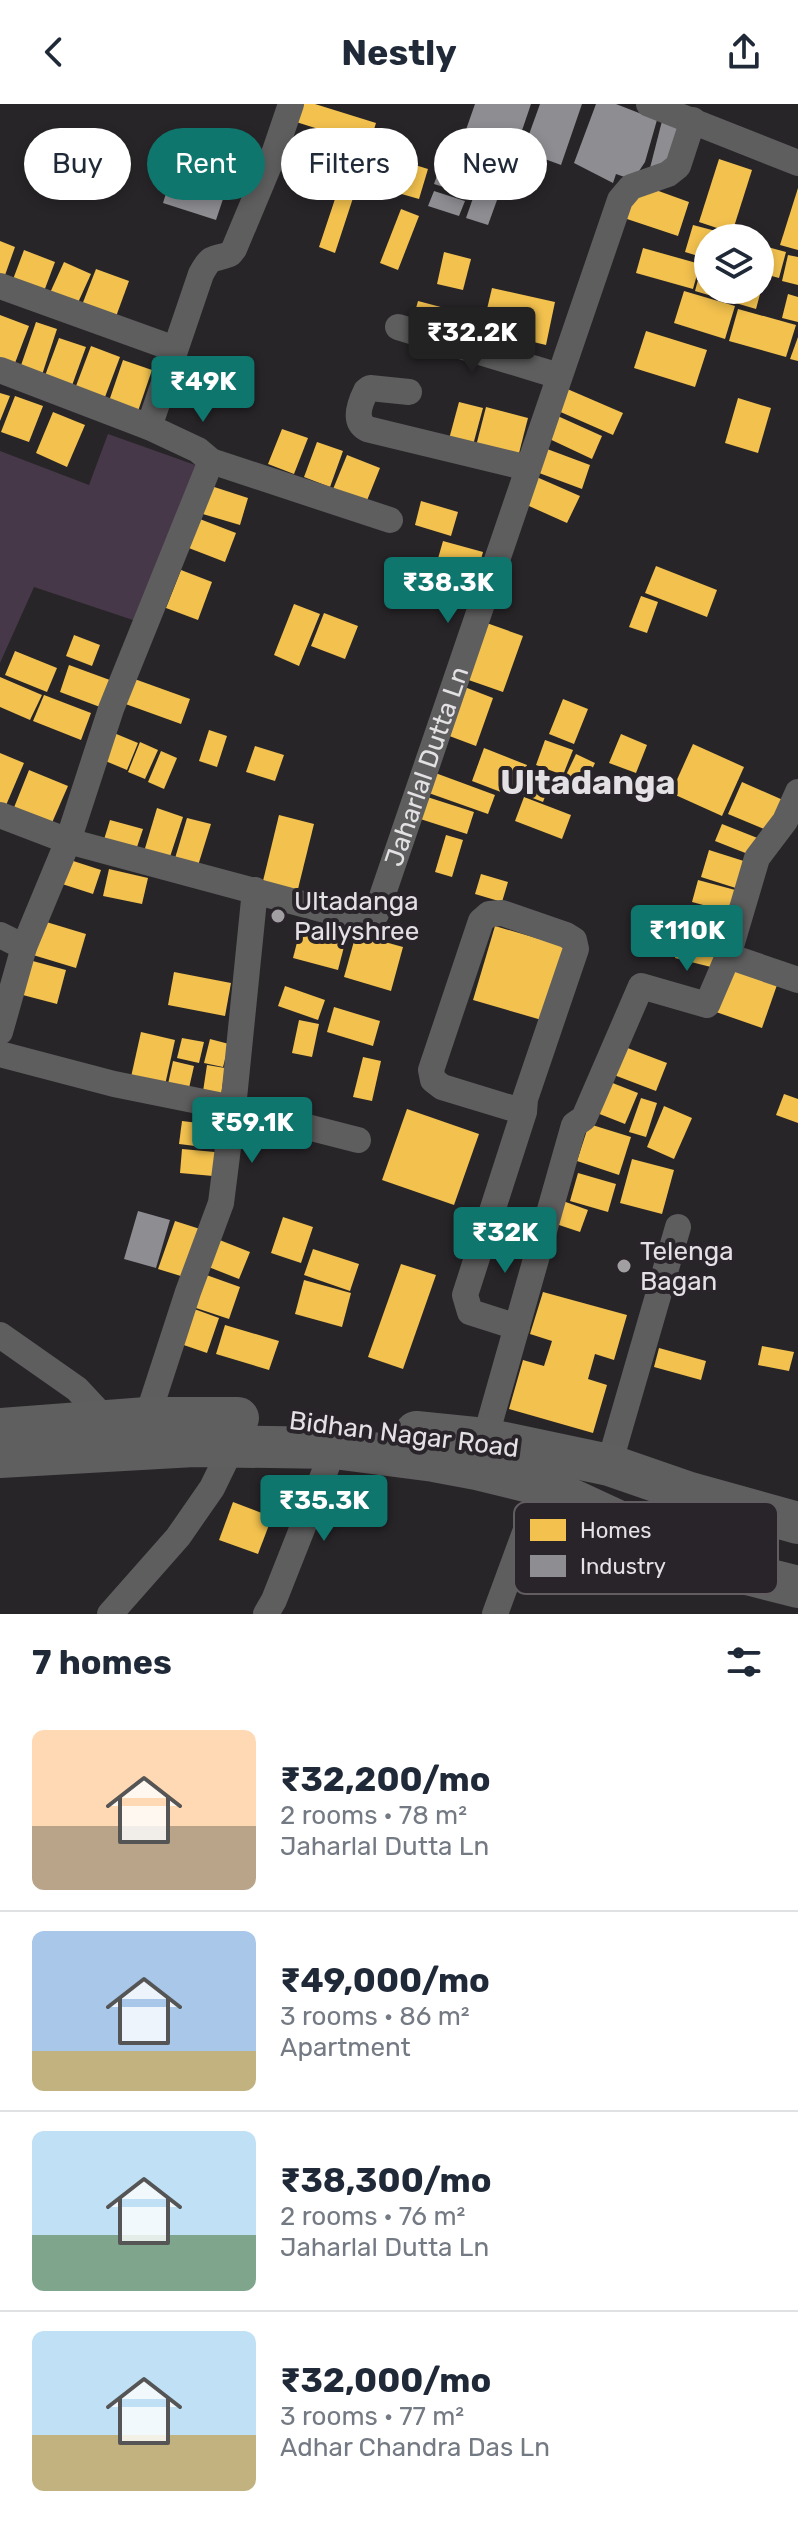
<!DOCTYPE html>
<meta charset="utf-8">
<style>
:root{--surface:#fff;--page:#f6f6f7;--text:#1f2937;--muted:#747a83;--line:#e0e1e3;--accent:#0f766e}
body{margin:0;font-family:Rubik,sans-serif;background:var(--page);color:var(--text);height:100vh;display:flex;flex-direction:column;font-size:30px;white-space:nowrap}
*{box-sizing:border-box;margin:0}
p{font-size:26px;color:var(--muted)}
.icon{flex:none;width:44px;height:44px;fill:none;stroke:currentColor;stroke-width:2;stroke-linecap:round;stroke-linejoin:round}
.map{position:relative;height:1510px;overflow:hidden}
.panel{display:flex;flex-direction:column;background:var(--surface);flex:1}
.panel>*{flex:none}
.banner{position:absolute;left:24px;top:24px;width:750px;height:72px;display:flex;gap:16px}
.controls{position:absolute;left:694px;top:120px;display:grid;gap:16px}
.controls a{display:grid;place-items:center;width:80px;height:80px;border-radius:50%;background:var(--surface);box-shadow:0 4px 12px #0003;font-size:40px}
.price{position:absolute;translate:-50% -68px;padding:0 18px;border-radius:8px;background:var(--accent);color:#fff;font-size:26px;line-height:52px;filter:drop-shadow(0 2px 4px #0008)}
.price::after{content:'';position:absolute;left:50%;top:48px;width:24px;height:18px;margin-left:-12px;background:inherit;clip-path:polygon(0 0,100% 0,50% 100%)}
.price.active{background:#222;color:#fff}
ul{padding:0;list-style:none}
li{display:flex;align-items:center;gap:24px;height:200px;padding:0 32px}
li+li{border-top:2px solid var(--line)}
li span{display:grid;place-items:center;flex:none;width:224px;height:160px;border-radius:12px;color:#555}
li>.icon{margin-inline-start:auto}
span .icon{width:96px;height:96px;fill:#fffc;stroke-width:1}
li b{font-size:34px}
h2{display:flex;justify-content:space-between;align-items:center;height:96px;padding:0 32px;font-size:34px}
.pill{padding:0 28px;border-radius:36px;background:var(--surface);box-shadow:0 4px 12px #0003;font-size:28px;line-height:72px}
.pill.active{background:var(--accent);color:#fff}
header{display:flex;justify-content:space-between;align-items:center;height:104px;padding:0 32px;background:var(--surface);font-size:36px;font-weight:700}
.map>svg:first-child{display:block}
.green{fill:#463848}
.homes{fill:#f2c14e}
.industry{fill:#8d8d92}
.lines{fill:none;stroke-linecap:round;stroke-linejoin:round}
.minor{stroke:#5f5e5f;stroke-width:26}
.primary{stroke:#605f60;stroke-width:42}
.poi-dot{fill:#a29fa3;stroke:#292429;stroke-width:3}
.labels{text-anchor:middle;stroke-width:8;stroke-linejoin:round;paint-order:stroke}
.street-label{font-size:26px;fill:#e4e1e5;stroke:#292429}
.poi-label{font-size:26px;fill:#e4e1e5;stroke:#292429;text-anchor:start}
.district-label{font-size:34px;font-weight:bold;fill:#e4e1e5;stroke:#292429}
.key{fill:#292429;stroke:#615d61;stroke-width:2}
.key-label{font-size:22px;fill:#e4e1e5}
</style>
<header><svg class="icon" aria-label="back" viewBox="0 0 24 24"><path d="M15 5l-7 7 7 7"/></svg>Nestly<svg class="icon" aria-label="share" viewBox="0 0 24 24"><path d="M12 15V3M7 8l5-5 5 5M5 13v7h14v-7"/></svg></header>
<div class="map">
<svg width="798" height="1510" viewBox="0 0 798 1510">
<rect width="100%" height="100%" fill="#282528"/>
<!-- green -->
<polygon class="green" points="108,330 198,362 139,518 34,483 0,559 0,347 89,381"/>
<!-- homes -->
<g class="homes">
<polygon points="299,0 315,0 376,19 369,41 293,17"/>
<polygon points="305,35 366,51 359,77 298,61"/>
<polygon points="386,52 428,65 419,95 377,83"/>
<polygon points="719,55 752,66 732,129 699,118"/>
<polygon points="798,84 798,146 780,141"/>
<polygon points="653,85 689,98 678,132 621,113 624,100"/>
<polygon points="338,86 354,91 335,149 319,143"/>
<polygon points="401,105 419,112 398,166 380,159"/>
<polygon points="693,121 731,131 730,134 708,134 708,155 685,148"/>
<polygon points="0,137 15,143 4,174 0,172"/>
<polygon points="760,141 786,148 779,174 760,169"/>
<polygon points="643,144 700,160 693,185 636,169"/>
<polygon points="24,146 55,158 43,190 12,178"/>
<polygon points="444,148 471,155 463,186 437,180"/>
<polygon points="788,151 798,153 798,181 782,177"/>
<polygon points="64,158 91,170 76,203 49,191"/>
<polygon points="702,161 708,163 708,186 760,186 760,178 763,179 756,205 695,187"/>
<polygon points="96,165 129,177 114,218 80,206"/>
<polygon points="492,184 555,198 546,241 482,226"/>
<polygon points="684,187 735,202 725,235 674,219"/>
<polygon points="788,190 798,193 798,218 782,214"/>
<polygon points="418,197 471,211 467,228 413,215"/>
<polygon points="738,205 796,221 786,253 729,237"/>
<polygon points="0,211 29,222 12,267 0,262"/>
<polygon points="36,218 57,225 40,277 18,270"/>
<polygon points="646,227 707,246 695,283 634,264"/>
<polygon points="798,233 798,257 790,255"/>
<polygon points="59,234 86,243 70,287 43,277"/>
<polygon points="91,242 120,253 102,301 73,290"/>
<polygon points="123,256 152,266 137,310 108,300"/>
<polygon points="565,284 623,309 613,331 556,306"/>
<polygon points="0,289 10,292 0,317"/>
<polygon points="15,292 43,302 29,338 1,328"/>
<polygon points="738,294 771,304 758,349 725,339"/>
<polygon points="459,298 483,304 473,341 449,335"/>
<polygon points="486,303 528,314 518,353 476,342"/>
<polygon points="53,308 85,321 67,363 36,349"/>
<polygon points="551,309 602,332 592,355 541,331"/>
<polygon points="282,325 308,334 294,370 268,360"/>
<polygon points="317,338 343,347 330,383 304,373"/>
<polygon points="539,342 590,361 582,385 531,366"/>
<polygon points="347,351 380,364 364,404 331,390"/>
<polygon points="532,371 580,392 567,419 520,398"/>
<polygon points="205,380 248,394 240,421 196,408"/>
<polygon points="421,397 458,408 451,432 415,421"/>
<polygon points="192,412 236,429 225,458 181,441"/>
<polygon points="443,437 483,448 475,477 435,465"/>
<polygon points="656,462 717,486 707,513 645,489"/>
<polygon points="181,466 212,478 198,516 166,504"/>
<polygon points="641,492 658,498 647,529 629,523"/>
<polygon points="294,500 320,510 299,562 274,551"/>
<polygon points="324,509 358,522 345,555 311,542"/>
<polygon points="481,517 523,532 503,588 460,573"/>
<polygon points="74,531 100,541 92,562 66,552"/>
<polygon points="15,547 57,564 47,588 5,571"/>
<polygon points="69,561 118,579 108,606 60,588"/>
<polygon points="0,573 42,591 30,616 0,603"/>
<polygon points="129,573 190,595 181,620 120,598"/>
<polygon points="462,582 493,594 476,642 444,630"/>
<polygon points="44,591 91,609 81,636 33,617"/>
<polygon points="563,595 588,605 574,640 549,630"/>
<polygon points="209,626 227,632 217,663 199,657"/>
<polygon points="114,629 138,639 127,666 103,656"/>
<polygon points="621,630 647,641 636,669 609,659"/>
<polygon points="545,636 573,646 563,671 536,661"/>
<polygon points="140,638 158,646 145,675 128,668"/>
<polygon points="693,640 744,663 722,712 671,689"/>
<polygon points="255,642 284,651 275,677 246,668"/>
<polygon points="484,644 527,661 514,693 472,677"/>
<polygon points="161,647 177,654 164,685 148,678"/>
<polygon points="0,649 24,659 4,706 0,704"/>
<polygon points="576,650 595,659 585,680 566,671"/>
<polygon points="532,664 553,672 543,698 522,690"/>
<polygon points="29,666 68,682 51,721 13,706"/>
<polygon points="430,667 495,691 488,710 423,687"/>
<polygon points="742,678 783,696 769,727 728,710"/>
<polygon points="421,691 474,708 467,730 414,713"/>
<polygon points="524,693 571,711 562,735 515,717"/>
<polygon points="157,704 183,713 168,759 143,751"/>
<polygon points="279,711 314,720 297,789 262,781"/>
<polygon points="187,714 211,720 196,768 173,761"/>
<polygon points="110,716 143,725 134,752 102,742"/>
<polygon points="722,720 760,735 753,752 715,737"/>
<polygon points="446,731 463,736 452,773 435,768"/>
<polygon points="709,746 750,759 742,786 701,773"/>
<polygon points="64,754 101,766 93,790 56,778"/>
<polygon points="109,765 148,774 142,800 103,792"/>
<polygon points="481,770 508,778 502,798 475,790"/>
<polygon points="698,776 739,787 733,809 692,798"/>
<polygon points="684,805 722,816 716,838 678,827"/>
<polygon points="43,817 86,830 76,864 33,851"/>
<polygon points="302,819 347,831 338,866 293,854"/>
<polygon points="495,822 567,843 545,917 473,896"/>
<polygon points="356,830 403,843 391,887 344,873"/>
<polygon points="678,839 719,849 715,864 675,854"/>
<polygon points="29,856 66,866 57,900 19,890"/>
<polygon points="731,866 777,881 762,924 716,908"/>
<polygon points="174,868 231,879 225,912 168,901"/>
<polygon points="285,882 325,896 318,916 278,902"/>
<polygon points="334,903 380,917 373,942 327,928"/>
<polygon points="299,916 319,920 312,953 292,949"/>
<polygon points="141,928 175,936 165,981 131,973"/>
<polygon points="182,934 204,938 199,959 177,954"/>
<polygon points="210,935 229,940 223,963 204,959"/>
<polygon points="625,943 667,959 656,987 614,971"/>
<polygon points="363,953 381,957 372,997 353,993"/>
<polygon points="173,957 194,962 189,984 168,980"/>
<polygon points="207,961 225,964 220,998 202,994"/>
<polygon points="605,976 638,989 625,1020 592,1007"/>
<polygon points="784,990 798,995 798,1019 776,1011"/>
<polygon points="641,994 657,999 646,1033 629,1028"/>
<polygon points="664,1002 692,1014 674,1055 647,1043"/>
<polygon points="407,1005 479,1030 454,1101 382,1076"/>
<polygon points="182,1017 215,1021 212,1044 179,1040"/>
<polygon points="589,1020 631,1033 619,1071 577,1057"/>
<polygon points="182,1045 215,1048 213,1072 180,1069"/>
<polygon points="632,1055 674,1066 662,1110 620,1099"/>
<polygon points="578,1069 616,1080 608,1108 570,1097"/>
<polygon points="563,1097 588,1106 580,1128 556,1120"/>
<polygon points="283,1113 313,1123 301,1159 271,1149"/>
<polygon points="175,1117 200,1125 184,1173 158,1165"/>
<polygon points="212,1133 250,1148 239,1175 201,1160"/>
<polygon points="313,1145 359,1160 350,1187 304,1171"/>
<polygon points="401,1160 436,1171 403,1265 368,1253"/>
<polygon points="198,1168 240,1183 229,1215 187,1201"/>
<polygon points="304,1176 351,1189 342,1223 295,1210"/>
<polygon points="543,1188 627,1211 614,1256 595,1250 588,1275 607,1281 593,1329 509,1305 523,1256 544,1262 552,1237 530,1230"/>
<polygon points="186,1202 219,1214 207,1249 172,1237"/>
<polygon points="225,1221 279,1237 269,1266 216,1250"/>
<polygon points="762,1242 794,1248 789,1267 758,1261"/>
<polygon points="659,1244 706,1257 701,1276 654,1263"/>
<polygon points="233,1398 272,1413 258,1450 219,1436"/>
</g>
<!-- industry -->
<g class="industry">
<polygon points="475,0 531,0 514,50 493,43 489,55 473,50 469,62 455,57"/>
<polygon points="540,0 582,0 561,61 523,47"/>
<polygon points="596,0 616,0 657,16 645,58 633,76 616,70 613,79 574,59"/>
<polygon points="662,17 684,24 671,60 650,64"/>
<polygon points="180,45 234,62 216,116 163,99"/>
<polygon points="493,51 509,57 501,80 469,68 474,55 489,60"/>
<polygon points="440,63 467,72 462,89 434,80"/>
<polygon points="479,77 501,85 488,121 466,114"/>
<polygon points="434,87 465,97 459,112 428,102"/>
<polygon points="138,1107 170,1116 156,1164 124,1155"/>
</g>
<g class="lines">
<!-- minor -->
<g class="minor">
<polyline points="649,0 798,59"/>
<polyline points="0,182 175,245"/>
<polyline points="398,223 559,272"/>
<polyline points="0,266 149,323 198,346 211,357 390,416"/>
<path d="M409,288L370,284L366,287C360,299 353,317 367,325L528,364"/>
<path d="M149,323L201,170C212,150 212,157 230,150L234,145L275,47L291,0"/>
<path id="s1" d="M0,711L68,737L362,816H371L376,810L620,96L631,83L668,70L678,62L693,16"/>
<polyline points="0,831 24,843"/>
<polyline points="728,852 798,876"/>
<polyline points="0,928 24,843 68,737 111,605 211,357"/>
<polyline points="0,950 114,980 233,1004 358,1036"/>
<polyline points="517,1223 470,1208 465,1191 524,1008 525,995 576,845 574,836 566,831 502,809 489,810 481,817 431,966 433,976 442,983 524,1008"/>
<polyline points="0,1231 77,1285 106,1316"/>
<polyline points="147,1314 188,1188 221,1099 233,1004 255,786"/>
<polyline points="485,1335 574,1021 584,1014 641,882 707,901 728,852 757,754 785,717 798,688"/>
<polyline points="609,1361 678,1123"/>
<polyline points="110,1510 178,1433 212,1384 232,1343"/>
<polyline points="266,1510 274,1496 334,1344"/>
<polyline points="495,1510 534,1404 541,1369"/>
</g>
<!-- primary -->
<g class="primary">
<polyline points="0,1325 147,1314 238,1314"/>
<polyline points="416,1328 485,1335 609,1361 690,1389 798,1419"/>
<polyline points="0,1353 194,1342 334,1344 434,1357 477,1365 538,1380 661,1437 751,1471 798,1483"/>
</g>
</g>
<!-- markers -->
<g class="poi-dot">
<circle cx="278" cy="812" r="8"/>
<circle cx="624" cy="1162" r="8"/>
</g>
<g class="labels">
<!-- street labels -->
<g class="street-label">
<text dy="9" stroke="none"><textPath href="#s1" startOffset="550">Jaharlal Dutta Ln</textPath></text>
<text transform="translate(404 1330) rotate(7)" y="9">Bidhan Nagar Road</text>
</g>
<!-- poi labels -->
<g class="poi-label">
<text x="294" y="806">Ultadanga<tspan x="294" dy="30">Pallyshree</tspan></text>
<text x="640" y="1156">Telenga<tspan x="640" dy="30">Bagan</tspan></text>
</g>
<!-- district labels -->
<g class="district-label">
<text x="588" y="690">Ultadanga</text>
</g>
</g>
<!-- legend -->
<rect x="514" y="1398" width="264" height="92" rx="12" class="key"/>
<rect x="530" y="1415" width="36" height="22" fill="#f2c14e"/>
<rect x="530" y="1451" width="36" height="22" fill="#8d8d92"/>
<g class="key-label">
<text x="580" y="1434">Homes</text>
<text x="580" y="1470">Industry</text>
</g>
</svg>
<div class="controls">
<a><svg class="icon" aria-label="layers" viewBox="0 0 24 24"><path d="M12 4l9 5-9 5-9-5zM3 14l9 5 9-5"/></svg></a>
</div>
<b class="price active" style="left:472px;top:271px">₹32.2K</b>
<b class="price" style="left:203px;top:320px">₹49K</b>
<b class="price" style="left:448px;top:521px">₹38.3K</b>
<b class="price" style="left:687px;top:869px">₹110K</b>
<b class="price" style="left:252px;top:1061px">₹59.1K</b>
<b class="price" style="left:505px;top:1171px">₹32K</b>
<b class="price" style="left:324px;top:1439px">₹35.3K</b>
<div class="banner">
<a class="pill">Buy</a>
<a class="pill active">Rent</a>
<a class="pill">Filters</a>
<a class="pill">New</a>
</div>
</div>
<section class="panel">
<h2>7 homes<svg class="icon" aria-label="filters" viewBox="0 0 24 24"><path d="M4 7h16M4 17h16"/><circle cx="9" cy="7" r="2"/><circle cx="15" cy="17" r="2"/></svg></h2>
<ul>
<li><span style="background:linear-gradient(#ffd9b3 60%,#b9a48a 0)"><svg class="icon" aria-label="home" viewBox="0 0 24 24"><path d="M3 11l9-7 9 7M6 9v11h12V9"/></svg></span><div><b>₹32,200/mo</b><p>2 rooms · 78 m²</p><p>Jaharlal Dutta Ln</p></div></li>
<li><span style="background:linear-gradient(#a9c7e8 75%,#c2b280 0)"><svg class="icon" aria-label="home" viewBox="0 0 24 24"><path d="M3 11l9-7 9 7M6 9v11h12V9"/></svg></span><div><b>₹49,000/mo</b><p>3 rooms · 86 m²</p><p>Apartment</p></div></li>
<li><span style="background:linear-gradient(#bfe0f5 65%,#7fa58c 0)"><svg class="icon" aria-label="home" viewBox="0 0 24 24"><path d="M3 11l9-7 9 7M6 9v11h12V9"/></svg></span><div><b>₹38,300/mo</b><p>2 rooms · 76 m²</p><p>Jaharlal Dutta Ln</p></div></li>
<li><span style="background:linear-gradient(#bfe0f5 65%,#c2b280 0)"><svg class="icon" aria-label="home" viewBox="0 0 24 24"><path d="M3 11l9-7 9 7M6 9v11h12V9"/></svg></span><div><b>₹32,000/mo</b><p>3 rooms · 77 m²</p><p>Adhar Chandra Das Ln</p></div></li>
</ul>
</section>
